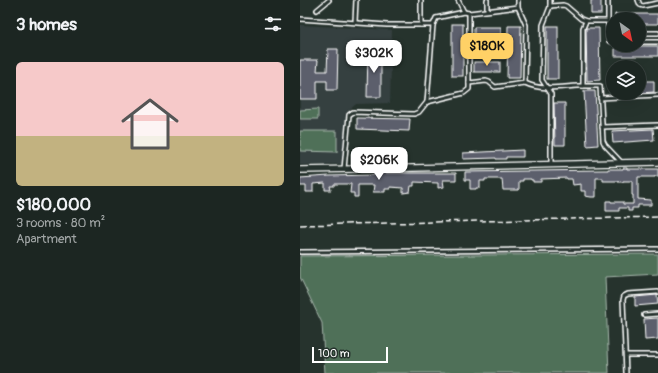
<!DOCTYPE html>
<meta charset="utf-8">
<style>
:root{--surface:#1c2622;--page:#29322f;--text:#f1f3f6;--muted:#a0a5a5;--line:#3a4340;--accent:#ffd166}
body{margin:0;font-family:Pangolin,sans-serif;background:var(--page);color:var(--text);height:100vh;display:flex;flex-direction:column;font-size:15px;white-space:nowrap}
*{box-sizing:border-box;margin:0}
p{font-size:13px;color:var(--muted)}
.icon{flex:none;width:22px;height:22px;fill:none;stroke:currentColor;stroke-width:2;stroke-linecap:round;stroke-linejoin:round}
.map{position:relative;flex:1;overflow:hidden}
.panel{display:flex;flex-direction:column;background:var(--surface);width:300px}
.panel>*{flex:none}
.needle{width:26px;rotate:147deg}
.fabs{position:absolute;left:306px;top:12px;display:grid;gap:8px}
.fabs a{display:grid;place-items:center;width:40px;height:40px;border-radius:50%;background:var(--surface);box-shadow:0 4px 16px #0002,0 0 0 1px var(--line);font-size:20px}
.scale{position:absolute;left:12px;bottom:10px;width:76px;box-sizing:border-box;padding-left:4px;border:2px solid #fff;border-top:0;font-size:11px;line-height:14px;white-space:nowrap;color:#fff;-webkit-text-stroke:3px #26332d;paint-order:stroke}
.price{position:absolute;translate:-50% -34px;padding:0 9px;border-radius:8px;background:#fff;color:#222;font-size:13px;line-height:26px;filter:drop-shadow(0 1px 2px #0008)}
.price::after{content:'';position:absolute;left:50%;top:24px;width:12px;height:9px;margin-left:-6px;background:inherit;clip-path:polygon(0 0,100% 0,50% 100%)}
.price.on{background:var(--accent);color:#111}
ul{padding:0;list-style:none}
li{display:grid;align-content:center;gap:8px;height:212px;padding:0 16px}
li+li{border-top:1px solid var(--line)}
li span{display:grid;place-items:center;height:124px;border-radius:6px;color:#555}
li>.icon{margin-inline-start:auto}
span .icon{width:72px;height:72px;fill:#fffc;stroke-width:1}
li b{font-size:17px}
h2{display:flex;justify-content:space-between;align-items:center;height:48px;padding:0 16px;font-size:17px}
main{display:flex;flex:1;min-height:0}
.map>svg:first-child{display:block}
.built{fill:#364040}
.green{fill:#4f6f59;stroke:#a7b7ac}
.building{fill:#5c5e6c;stroke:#fff}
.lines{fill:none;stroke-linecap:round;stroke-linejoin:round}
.service-casing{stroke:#fff;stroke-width:6}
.minor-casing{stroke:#fff;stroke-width:8}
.service{stroke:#26332d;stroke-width:3}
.minor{stroke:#26332d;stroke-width:5.5}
.rail{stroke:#fff;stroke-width:1.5;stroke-dasharray:6 3;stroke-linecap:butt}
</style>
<main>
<section class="panel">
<h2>3 homes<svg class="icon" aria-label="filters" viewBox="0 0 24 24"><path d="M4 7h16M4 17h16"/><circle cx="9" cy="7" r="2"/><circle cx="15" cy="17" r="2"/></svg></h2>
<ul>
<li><span style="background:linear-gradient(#f6c9c9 60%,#c2b280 0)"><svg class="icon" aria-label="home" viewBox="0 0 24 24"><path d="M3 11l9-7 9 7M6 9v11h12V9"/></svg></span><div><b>$180,000</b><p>3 rooms · 80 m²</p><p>Apartment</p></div></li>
</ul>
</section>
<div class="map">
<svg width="358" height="373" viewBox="0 0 358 373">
<rect width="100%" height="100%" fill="#26332d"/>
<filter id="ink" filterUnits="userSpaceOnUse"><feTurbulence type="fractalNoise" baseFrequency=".025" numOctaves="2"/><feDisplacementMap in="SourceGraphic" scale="8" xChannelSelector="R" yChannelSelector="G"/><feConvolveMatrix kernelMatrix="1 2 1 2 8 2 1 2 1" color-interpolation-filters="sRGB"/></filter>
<g filter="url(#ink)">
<!-- built -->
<polygon class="built" points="0,25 92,30 90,103 56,104 46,113 42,164 0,165"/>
<!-- green -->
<g class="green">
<polygon points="18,109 18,119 0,119 0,110"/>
<polygon points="0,131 37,131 37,152 0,151"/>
<polygon points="358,254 358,274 305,277 309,373 25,373 22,323 0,277 0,256"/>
</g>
<!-- building -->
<g class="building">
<rect x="291" y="0" width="10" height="14"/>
<polygon points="315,14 358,14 358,24 339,24 339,19 315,19"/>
<rect x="152" y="24" width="11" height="52"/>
<polygon points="208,26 221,26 220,78 207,78"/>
<rect x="247" y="26" width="11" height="53"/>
<polygon points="174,27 201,27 201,38 174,37"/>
<polygon points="286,28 299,28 300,80 287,81"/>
<rect x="315" y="46" width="43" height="10"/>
<polygon points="28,49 38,49 37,90 27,90 27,81 17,81 17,99 0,99 0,60 18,60 17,71 27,71"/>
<polygon points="68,50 81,50 81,97 67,97"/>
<rect x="174" y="62" width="26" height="10"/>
<polygon points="339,81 354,81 354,92 339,93"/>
<polygon points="284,91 295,91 298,145 287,146"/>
<polygon points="254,103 265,103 265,145 255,145"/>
<polygon points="57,118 110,119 109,131 57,129"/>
<polygon points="353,129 354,140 313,143 312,131"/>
<polygon points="223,150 223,157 206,157 206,159 196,159 196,158 163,159 163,153"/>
<polygon points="323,168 327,168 327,169 358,169 358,176 355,176 355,177 338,177 338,199 351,200 351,205 338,205 338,208 332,208 332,211 328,211 328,208 319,208 319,211 306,211 306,201 311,201 311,202 323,202 323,204 333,204 333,195 332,195 332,181 323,181 323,182 318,182 318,181 303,181 303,178 296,178 296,197 291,197 285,196 285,191 281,191 281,184 273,185 272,179 267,179 267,178 241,179 241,182 233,182 233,180 231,180 231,179 223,179 223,181 219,181 219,190 203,190 202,179 185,179 185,181 180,181 180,188 176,188 176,189 170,189 170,180 165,180 165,172 303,170 308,170 308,169 323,169"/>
<polygon points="74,173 156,173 156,180 143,180 144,187 138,188 138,183 114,182 114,186 111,186 110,192 103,193 103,188 90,187 90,189 85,189 85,192 73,192 74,185 58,185 58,197 54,197 54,193 50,193 51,184 34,184 34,186 30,186 31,190 25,190 25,183 13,184 13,192 6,192 6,186 0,186 0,178 29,176 74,175"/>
<polygon points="357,295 358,304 335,306 335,297"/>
<polygon points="358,318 358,339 345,340 344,319"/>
</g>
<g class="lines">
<defs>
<g id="service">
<polyline points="158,0 164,12"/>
<polyline points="187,0 187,10"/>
<polyline points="250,0 250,7 243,25 242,80 251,94 251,164"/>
<polyline points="308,0 308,34 313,34"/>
<polyline points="338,0 340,5 343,6 358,3"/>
<polyline points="250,6 263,5 266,6 281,19 286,21 308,21"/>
<polyline points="218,7 226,25 225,83"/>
<polyline points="17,10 29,0"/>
<polyline points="0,19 87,25 133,25 136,18 164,12 169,13 218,7 218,0"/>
<polyline points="55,22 56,0"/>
<polyline points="121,25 121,0"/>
<polyline points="339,33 358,33"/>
<polyline points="308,34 309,41 313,42"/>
<polyline points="169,40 204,41 203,56 169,55"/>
<polyline points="339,42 358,42"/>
<path d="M169,83L186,81L189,82L195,87L225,83C241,91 261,87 278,86C285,86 292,86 300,86L303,141L305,145L321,162"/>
<polyline points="283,86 283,28 286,21"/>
<polyline points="300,98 358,95"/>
<polyline points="127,102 164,93 169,89 169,13"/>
<polyline points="302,127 358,125"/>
<polyline points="44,169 49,115 53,112 114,114 119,112 127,102 133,25"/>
<polyline points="0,252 358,249"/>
<polyline points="344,315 358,314"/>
<polyline points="326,355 358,355"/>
<polyline points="326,373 323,300 324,296 328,294 358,292"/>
</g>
<polyline id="minor" points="0,170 113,168 358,162"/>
</defs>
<!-- service casing -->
<use href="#service" class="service-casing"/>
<!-- minor casing -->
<use href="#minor" class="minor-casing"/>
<!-- service -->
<use href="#service" class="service"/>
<!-- minor -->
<use href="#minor" class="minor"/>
<!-- rail -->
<polyline class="rail" points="0,225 358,217"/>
</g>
</g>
</svg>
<div class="fabs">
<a><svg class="needle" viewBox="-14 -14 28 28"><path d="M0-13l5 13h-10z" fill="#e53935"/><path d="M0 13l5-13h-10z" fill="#a0a5a5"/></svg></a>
<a><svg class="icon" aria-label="layers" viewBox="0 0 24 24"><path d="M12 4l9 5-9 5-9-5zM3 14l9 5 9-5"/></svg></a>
</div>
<div class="scale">100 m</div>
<b class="price on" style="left:187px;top:67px">$180K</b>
<b class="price" style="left:74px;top:74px">$302K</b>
<b class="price" style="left:79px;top:181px">$206K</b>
</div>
</main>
